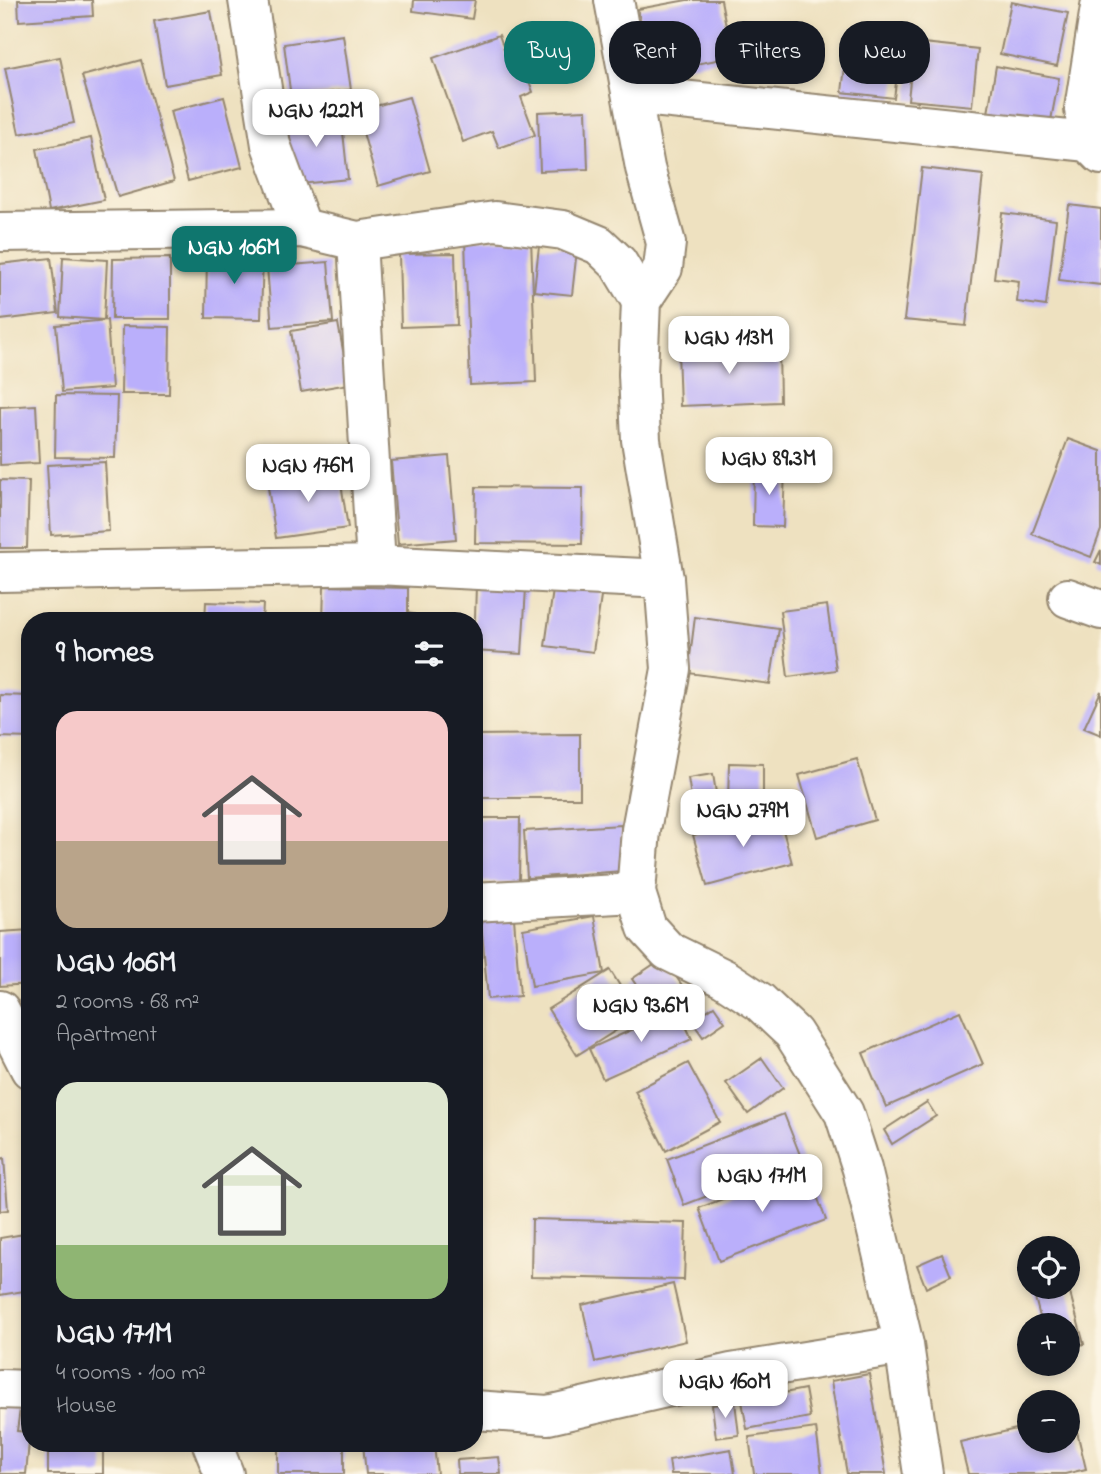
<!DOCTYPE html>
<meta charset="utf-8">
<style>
:root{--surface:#171b24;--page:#242831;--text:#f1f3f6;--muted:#9ea1a6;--accent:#0f766e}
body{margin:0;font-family:"Indie Flower",sans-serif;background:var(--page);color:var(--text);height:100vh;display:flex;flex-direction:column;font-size:26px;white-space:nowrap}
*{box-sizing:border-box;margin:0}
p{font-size:23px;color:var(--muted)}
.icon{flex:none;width:38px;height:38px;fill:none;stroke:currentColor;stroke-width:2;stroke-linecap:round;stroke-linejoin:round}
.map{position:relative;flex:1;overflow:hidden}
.sheet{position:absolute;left:21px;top:612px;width:462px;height:840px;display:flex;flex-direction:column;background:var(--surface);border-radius:28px;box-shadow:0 4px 10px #0003}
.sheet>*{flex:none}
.guide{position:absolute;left:504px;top:21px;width:492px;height:63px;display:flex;gap:14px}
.fabs{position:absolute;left:1017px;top:1236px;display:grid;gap:14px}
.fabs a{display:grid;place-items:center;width:63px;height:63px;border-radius:50%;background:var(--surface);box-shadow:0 4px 10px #0003;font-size:35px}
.price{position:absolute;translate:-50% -60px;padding:0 16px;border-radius:14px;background:#fff;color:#222;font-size:23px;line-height:46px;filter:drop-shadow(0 2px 4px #0008)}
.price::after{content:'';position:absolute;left:50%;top:42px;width:21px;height:16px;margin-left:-10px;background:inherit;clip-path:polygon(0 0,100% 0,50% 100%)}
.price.active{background:var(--accent);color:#fff}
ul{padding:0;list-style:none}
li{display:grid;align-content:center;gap:14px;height:371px;padding:0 35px}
li span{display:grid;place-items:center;height:217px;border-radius:21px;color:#555}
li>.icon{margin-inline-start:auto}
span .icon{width:126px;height:126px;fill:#fffc;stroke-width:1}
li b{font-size:30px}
h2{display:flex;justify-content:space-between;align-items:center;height:84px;padding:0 35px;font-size:30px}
.tag{padding:0 24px;border-radius:28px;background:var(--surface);box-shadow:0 4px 10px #0003;font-size:24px;line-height:63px}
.tag.active{background:var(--accent);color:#fff}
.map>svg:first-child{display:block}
.building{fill:#baaffb}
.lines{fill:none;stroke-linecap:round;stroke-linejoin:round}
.minor-casing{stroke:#94866f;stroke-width:42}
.minor{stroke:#fff;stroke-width:38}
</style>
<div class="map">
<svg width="1101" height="1474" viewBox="0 0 1101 1474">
<rect width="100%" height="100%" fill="#fcf5e5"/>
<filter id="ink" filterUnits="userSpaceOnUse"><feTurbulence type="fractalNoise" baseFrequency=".0143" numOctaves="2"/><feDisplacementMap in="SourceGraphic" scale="14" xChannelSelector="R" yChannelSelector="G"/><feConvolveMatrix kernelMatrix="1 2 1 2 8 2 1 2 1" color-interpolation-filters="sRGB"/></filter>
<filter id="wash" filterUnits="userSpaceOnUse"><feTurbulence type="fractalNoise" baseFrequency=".00686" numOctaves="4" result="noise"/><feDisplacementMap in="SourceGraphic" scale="28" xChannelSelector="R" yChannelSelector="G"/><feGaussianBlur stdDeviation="1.57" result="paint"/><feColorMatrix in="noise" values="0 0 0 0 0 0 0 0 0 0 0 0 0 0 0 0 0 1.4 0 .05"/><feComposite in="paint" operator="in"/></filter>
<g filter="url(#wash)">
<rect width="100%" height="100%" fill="#eee1c0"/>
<g id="blocks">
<!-- building -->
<g class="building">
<polygon points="18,0 92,0 93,16 19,21"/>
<polygon points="414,0 475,0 472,19 413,11"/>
<polygon points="687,0 721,0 732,57 650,73 638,9"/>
<polygon points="1011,2 1068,13 1057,66 1000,54"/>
<polygon points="211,11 222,75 165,85 154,21"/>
<polygon points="849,32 902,38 894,98 842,92"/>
<polygon points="343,35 351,90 291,98 284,44"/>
<polygon points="499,35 508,60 520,56 533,92 521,97 535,135 499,148 492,131 463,142 433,58"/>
<polygon points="914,42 978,49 972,106 908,100"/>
<polygon points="60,57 74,123 19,134 5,68"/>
<polygon points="141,60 174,181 118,197 82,76"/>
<polygon points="996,66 1059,78 1048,136 986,125"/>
<polygon points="224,97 242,167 188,181 170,111"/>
<polygon points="409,97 430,171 378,186 357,111"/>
<polygon points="586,110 588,169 540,171 538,112"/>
<polygon points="341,113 348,179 291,185 284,120"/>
<polygon points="91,138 104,200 49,211 37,149"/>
<polygon points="922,168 983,175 966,326 904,320"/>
<polygon points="1069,205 1101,209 1101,285 1059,280"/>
<polygon points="1002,213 1056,220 1046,306 1017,302 1019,281 994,278"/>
<polygon points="531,237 536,382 470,385 465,240"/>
<polygon points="539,246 577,249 572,295 534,291"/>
<polygon points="207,253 263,254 261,319 206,318"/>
<polygon points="455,253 457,325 401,327 399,254"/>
<polygon points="63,257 107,260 104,320 60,317"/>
<polygon points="51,258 58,313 0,320 0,264"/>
<polygon points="170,258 170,319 112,319 113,259"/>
<polygon points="328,262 333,322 272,327 267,267"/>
<polygon points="107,320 112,388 62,392 56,325"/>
<polygon points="338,323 349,384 301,392 291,331"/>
<polygon points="122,326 170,327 169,394 121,394"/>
<polygon points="779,347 780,402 680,406 678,351"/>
<polygon points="56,395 117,396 115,458 55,457"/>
<polygon points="36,405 39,463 0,465 0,407"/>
<polygon points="1068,439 1101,451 1101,530 1091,557 1032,534"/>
<polygon points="449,456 456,539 398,544 391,461"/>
<polygon points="105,462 109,531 51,535 47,465"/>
<polygon points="754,467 785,467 783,527 753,526"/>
<polygon points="339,470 348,528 276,538 267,481"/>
<polygon points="0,480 29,481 27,548 0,548"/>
<polygon points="476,487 583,488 582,544 475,543"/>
<polygon points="1101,550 1101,565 1095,562"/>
<polygon points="554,583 602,590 593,652 545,646"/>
<polygon points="476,585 526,588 522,654 474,651"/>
<polygon points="324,586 408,588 408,613 414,614 413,621 323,621"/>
<polygon points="206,602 263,604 262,621 205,621"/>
<polygon points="827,605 836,670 788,677 780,611"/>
<polygon points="695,617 779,629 770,684 688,673"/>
<polygon points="1101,691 1101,735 1084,728"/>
<polygon points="0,695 30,696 30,738 0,737"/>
<polygon points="580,734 580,798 474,798 474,735"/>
<polygon points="857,759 875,820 817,837 799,775"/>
<polygon points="729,763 763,764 763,803 728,803"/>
<polygon points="713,774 720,818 695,822 688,778"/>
<polygon points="778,812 792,863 707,886 693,835"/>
<polygon points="474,818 520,818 519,882 474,882"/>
<polygon points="621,825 623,871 527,878 524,831"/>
<polygon points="594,916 604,973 532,986 523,929"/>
<polygon points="514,918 520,996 488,999 481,921"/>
<polygon points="30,930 30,984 0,986 0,932"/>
<polygon points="663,958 686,991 655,1012 632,979"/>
<polygon points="610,970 639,1016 577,1055 548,1009"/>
<polygon points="714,1006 725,1022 703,1037 692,1021"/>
<polygon points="678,1009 692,1039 603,1079 589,1049"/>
<polygon points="960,1011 983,1064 886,1107 863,1053"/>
<polygon points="762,1058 783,1088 748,1114 726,1083"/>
<polygon points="688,1063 720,1122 666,1151 635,1091"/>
<polygon points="927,1102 936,1116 892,1144 884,1130"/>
<polygon points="784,1114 802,1160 684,1205 667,1159"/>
<polygon points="4,1158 8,1210 0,1211 0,1159"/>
<polygon points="806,1167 826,1220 719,1261 699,1208"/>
<polygon points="532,1219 686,1223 684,1280 531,1277"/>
<polygon points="30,1233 30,1290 0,1295 0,1238"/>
<polygon points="942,1254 951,1276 926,1288 917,1265"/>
<polygon points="673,1284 686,1341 595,1362 582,1305"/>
<polygon points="1032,1286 1068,1286 1084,1344 1068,1348 1068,1325 1042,1325"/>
<polygon points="869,1374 886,1474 847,1474 831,1381"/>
<polygon points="805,1389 810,1417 747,1429 742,1401"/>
<polygon points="0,1400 21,1402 17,1431 30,1432 26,1474 0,1474"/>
<polygon points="735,1402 739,1435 716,1438 712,1405"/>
<polygon points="1073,1415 1086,1469 1065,1474 968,1474 960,1442 1029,1426 1029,1440 1068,1440 1068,1417"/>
<polygon points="816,1428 822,1474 754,1474 749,1437"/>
<rect x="48" y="1444" width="55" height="30"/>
<rect x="278" y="1444" width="66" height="30"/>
<polygon points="363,1444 434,1444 437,1474 366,1474"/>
<polygon points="731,1449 735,1474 671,1474 669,1460"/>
<polygon points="499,1457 501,1474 458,1474 457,1460"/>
</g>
</g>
</g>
<g filter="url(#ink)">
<use href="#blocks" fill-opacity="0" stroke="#94866f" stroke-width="2"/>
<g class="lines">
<defs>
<g id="minor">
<polyline points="248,0 271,145 302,228"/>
<polyline points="614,0 645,168 666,243 663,268 641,301 638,374 641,440 664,579 671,669 641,830 636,893 647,928 668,951 725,979 760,1002 793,1033 844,1113 862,1169 904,1345 923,1474"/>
<polyline points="1101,1 1084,109 1088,142 1101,155"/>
<polyline points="633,95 1088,142"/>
<polyline points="0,232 302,228 357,241 495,221 563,230 599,245 618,263 641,301"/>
<polyline points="357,241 376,565"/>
<polyline points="0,572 376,565 664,579"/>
<polyline points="1068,598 1101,610"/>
<polyline points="474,902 636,893"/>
<polyline points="0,1010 30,1069"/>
<polyline points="0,1389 30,1390"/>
<polyline points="474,1410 548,1415 731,1373 904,1345"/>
<polyline points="212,1444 224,1474"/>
</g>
</defs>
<!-- minor casing -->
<use href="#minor" class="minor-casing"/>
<!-- minor -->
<use href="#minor" class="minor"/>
</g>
</g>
</svg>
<div class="fabs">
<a><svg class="icon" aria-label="locate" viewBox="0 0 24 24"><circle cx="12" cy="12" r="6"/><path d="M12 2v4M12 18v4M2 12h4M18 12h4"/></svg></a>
<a>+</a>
<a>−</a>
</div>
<b class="price" style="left:316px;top:149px">NGN 122M</b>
<b class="price active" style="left:234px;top:286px">NGN 106M</b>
<b class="price" style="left:729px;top:376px">NGN 113M</b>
<b class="price" style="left:769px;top:497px">NGN 89.3M</b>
<b class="price" style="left:308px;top:504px">NGN 176M</b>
<b class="price" style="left:743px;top:849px">NGN 279M</b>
<b class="price" style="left:641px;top:1044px">NGN 93.6M</b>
<b class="price" style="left:762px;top:1214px">NGN 171M</b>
<b class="price" style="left:725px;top:1420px">NGN 160M</b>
<div class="guide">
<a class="tag active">Buy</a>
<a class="tag">Rent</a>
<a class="tag">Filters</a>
<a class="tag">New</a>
</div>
<section class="sheet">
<h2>9 homes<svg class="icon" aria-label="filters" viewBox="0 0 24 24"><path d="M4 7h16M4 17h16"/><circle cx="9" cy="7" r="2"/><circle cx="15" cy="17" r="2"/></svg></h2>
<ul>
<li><span style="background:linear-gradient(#f6c9c9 60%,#b9a48a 0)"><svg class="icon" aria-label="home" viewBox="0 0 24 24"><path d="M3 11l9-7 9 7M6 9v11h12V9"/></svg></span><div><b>NGN 106M</b><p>2 rooms · 68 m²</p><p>Apartment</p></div></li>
<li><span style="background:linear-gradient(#dfe7d0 75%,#8fb573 0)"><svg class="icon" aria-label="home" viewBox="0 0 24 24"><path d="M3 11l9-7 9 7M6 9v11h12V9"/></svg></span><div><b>NGN 171M</b><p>4 rooms · 100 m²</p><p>House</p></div></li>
</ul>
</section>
</div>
